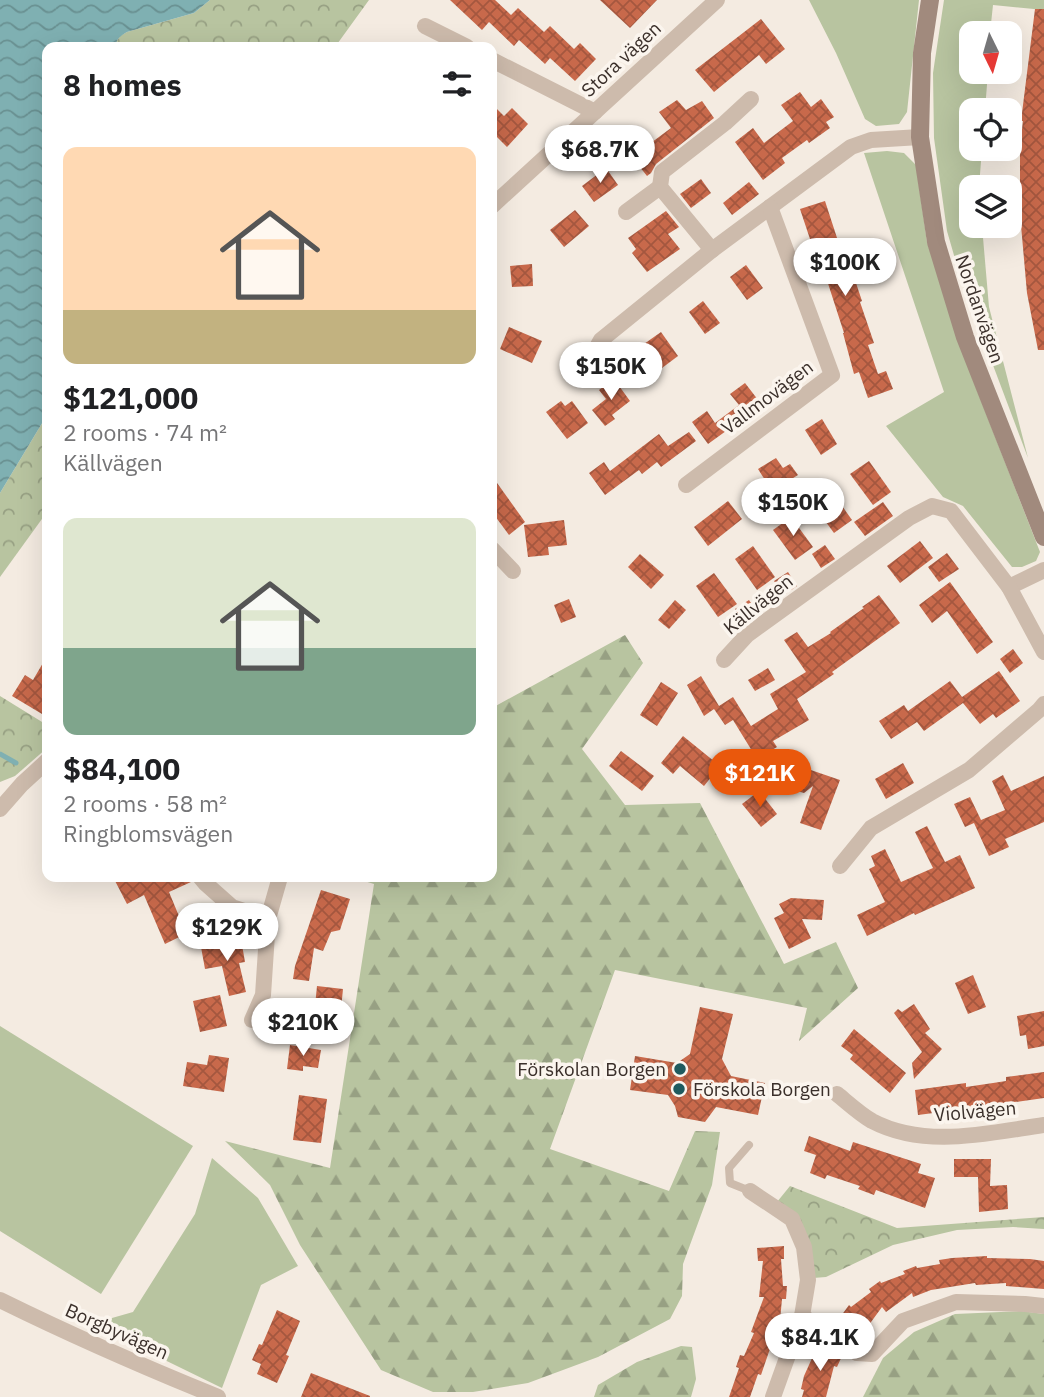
<!DOCTYPE html>
<meta charset="utf-8">
<style>
:root{--surface:#fff;--page:#f6f6f6;--text:#202124;--muted:#757577;--accent:#ea580c}
body{margin:0;font-family:"IBM Plex Sans",sans-serif;background:var(--page);color:var(--text);height:100vh;display:flex;flex-direction:column;font-size:26px;white-space:nowrap}
*{box-sizing:border-box;margin:0}
p{font-size:23px;color:var(--muted)}
.icon{flex:none;width:38px;height:38px;fill:none;stroke:currentColor;stroke-width:2;stroke-linecap:round;stroke-linejoin:round}
.map{position:relative;flex:1;overflow:hidden}
.panel{position:absolute;left:42px;top:42px;width:455px;height:840px;display:flex;flex-direction:column;background:var(--surface);border-radius:14px;box-shadow:0 7px 28px #0002}
.panel>*{flex:none}
.needle{width:46px;rotate:175deg}
.controls{position:absolute;left:959px;top:21px;display:grid;gap:14px}
.controls a{display:grid;place-items:center;width:63px;height:63px;border-radius:14px;background:var(--surface);box-shadow:0 7px 28px #0002;font-size:35px}
.price{position:absolute;translate:-50% -60px;padding:0 16px;border-radius:24px;background:#fff;color:#222;font-size:23px;line-height:46px;filter:drop-shadow(0 2px 4px #0008)}
.price::after{content:'';position:absolute;left:50%;top:42px;width:21px;height:16px;margin-left:-10px;background:inherit;clip-path:polygon(0 0,100% 0,50% 100%)}
.price.active{background:var(--accent);color:#fff}
ul{padding:0;list-style:none}
li{display:grid;align-content:center;gap:14px;height:371px;padding:0 21px}
li span{display:grid;place-items:center;height:217px;border-radius:14px;color:#555}
li>.icon{margin-inline-start:auto}
span .icon{width:126px;height:126px;fill:#fffc;stroke-width:1}
li b{font-size:30px}
h2{display:flex;justify-content:space-between;align-items:center;height:84px;padding:0 21px;font-size:30px}
.map>svg:first-child{display:block}
.grass{fill:#b8c4a0}
.forest{fill:url(#forest-firs)}
.park{fill:url(#park-crowns)}
.water{fill:url(#water-waves)}
.lines{fill:none;stroke-linecap:round;stroke-linejoin:round}
.stream{stroke:#7fb0b2;stroke-width:5}
.building{fill:url(#building-cross-hatch)}
.lane{stroke:#cdbbac;stroke-width:8}
.street{stroke:#cdbbac;stroke-width:16}
.secondary{stroke:#a18a7d;stroke-width:18}
.poi-dot{fill:#1f5a5e;stroke:#fbf5ee;stroke-width:2.5}
.labels{text-anchor:middle;stroke-width:7;stroke-linejoin:round;paint-order:stroke}
.street-label{font-size:19px;fill:#3b302b;stroke:#fbf5ee}
.poi-label{font-size:19px;fill:#3b302b;stroke:#fbf5ee;text-anchor:end}
</style>
<div class="map">
<svg width="1044" height="1397" viewBox="0 0 1044 1397">
<defs>
<pattern id="forest-firs" width="22" height="20" patternUnits="userSpaceOnUse" patternTransform="scale(1.75)"><rect width="22" height="20" fill="#b8c4a0"/><path d="M5 1l3.5 6h-7zM16 11l3.5 6h-7z" fill="#97a083"/></pattern>
<pattern id="park-crowns" width="20" height="18" patternUnits="userSpaceOnUse" patternTransform="scale(1.75)"><rect width="20" height="18" fill="#b8c4a0"/><path d="M2 6a3 3 0 1 1 6 0M12 15a3 3 0 1 1 6 0" fill="none" stroke="#97a083"/></pattern>
<pattern id="water-waves" width="16" height="10" patternUnits="userSpaceOnUse" patternTransform="scale(1.75)"><rect width="16" height="10" fill="#7fb0b2"/><path d="M0 5q4-4 8 0t8 0" fill="none" stroke="#699091"/></pattern>
<pattern id="building-cross-hatch" width="8" height="8" patternUnits="userSpaceOnUse" patternTransform="scale(1.75)"><rect width="8" height="8" fill="#c8694b"/><path d="M0 0l8 8M0 8l8-8" fill="none" stroke="#a4573f"/></pattern>
</defs>
<rect width="100%" height="100%" fill="#f4ebe1"/>
<!-- grass -->
<g class="grass">
<polygon points="809,0 919,0 907,112 899,124 876,126 865,119 836,53"/>
<polygon points="944,0 1044,0 1044,10 993,5 990,33 971,33 971,72 988,72 985,110 971,110 971,149 982,149 979,187 971,187 971,226 982,226 989,307 1028,458 962,283 947,231 934,138 933,73"/>
<polygon points="887,151 904,153 916,165 927,242 973,380 1040,552 1036,561 1022,567 1012,567 963,506 943,497 886,426 944,392 864,153"/>
<polygon points="0,1026 193,1146 101,1294 0,1231"/>
<polygon points="212,1158 258,1198 298,1266 261,1285 222,1388 91,1324 133,1312 195,1214"/>
</g>
<!-- forest -->
<g class="forest">
<polygon points="625,635 643,663 582,749 625,805 700,803 784,964 836,942 858,988 799,1041 807,1008 615,970 550,1149 669,1191 695,1131 720,1132 712,1185 683,1264 682,1296 670,1319 598,1357 528,1383 473,1392 433,1392 381,1370 300,1245 270,1185 225,1141 330,1168 374,884 351,877 492,877 492,708"/>
<polygon points="1021,1311 1044,1314 1044,1397 863,1397 883,1358 914,1332 955,1314"/>
<polygon points="681,1346 692,1347 696,1379 691,1397 594,1397 598,1385 637,1362"/>
</g>
<!-- park -->
<g class="park">
<polygon points="210,0 369,0 335,47 116,47 116,42 120,36 127,32 194,13"/>
<polygon points="47,415 47,512 0,577 0,493"/>
<polygon points="0,696 47,725 47,748 15,776 0,782"/>
<polygon points="790,1186 897,1228 1044,1217 1044,1229 1013,1227 957,1230 893,1245 826,1277 813,1278 777,1202"/>
</g>
<!-- water -->
<path class="water" d="M0,0H210L194,13L127,32C120,36 116,39 116,47H47V415L0,493Z"/>
<g class="lines">
<!-- stream -->
<polyline class="stream" points="0,754 16,763"/>
</g>
<!-- building -->
<g class="building">
<polygon points="450,0 495,0 511,15 518,8 544,32 550,26 574,49 580,43 596,59 575,81 550,58 545,64 519,40 514,46 489,22 482,30"/>
<polygon points="600,0 657,0 630,28"/>
<polygon points="1035,9 1044,9 1044,350 1038,350 1027,293 1020,214 1020,146 1023,121 1021,121"/>
<polygon points="761,19 785,49 766,64 759,55 714,92 695,70"/>
<polygon points="800,92 811,107 821,99 834,117 826,122 830,128 809,143 807,140 782,158 785,163 763,180 735,142 753,128 764,143 793,121 781,105"/>
<polygon points="677,100 686,110 702,101 714,118 656,164 651,173 647,176 632,157 671,128 659,112"/>
<polygon points="492,104 504,116 512,108 528,124 507,147 492,132"/>
<polygon points="606,168 618,185 594,202 582,186"/>
<polygon points="701,179 711,193 691,208 680,194"/>
<polygon points="749,182 759,194 732,215 723,203"/>
<polygon points="825,201 852,284 856,283 862,301 860,302 874,343 868,345 878,374 886,371 893,389 868,398 859,372 854,374 843,333 844,333 823,268 820,269 800,209"/>
<polygon points="575,210 589,226 564,247 550,230"/>
<polygon points="666,211 679,227 668,234 680,249 647,272 632,253 636,249 628,238"/>
<polygon points="532,264 533,286 512,287 510,266"/>
<polygon points="746,265 763,288 747,300 730,277"/>
<polygon points="703,301 720,323 705,334 689,312"/>
<polygon points="509,327 542,341 532,363 500,349"/>
<polygon points="661,332 678,356 662,368 644,344"/>
<polygon points="614,379 630,401 612,415 615,419 605,426 592,410 606,399 599,390"/>
<polygon points="745,383 762,405 708,444 692,422 707,411 715,423 739,405 730,394"/>
<polygon points="561,401 565,406 572,401 588,423 567,439 546,412"/>
<polygon points="822,419 837,444 821,455 805,430"/>
<polygon points="689,432 696,441 661,467 657,462 642,474 639,470 605,495 589,473 604,462 610,471 659,434 668,446"/>
<polygon points="776,458 783,468 790,464 798,475 772,491 758,469"/>
<polygon points="869,461 891,492 873,505 850,474"/>
<polygon points="492,476 525,522 509,535 492,512"/>
<polygon points="830,489 852,520 834,533 812,503"/>
<polygon points="728,501 742,519 708,546 694,527"/>
<polygon points="883,502 893,516 865,536 854,522"/>
<polygon points="791,517 813,547 795,560 773,530"/>
<polygon points="564,520 567,545 548,547 549,555 528,557 524,525"/>
<polygon points="920,541 933,558 900,583 887,566"/>
<polygon points="825,545 835,559 821,568 812,554"/>
<polygon points="753,546 775,577 757,590 735,559"/>
<polygon points="947,553 959,569 939,582 928,567"/>
<polygon points="640,554 664,575 651,589 628,567"/>
<polygon points="788,572 797,586 784,595 774,581"/>
<polygon points="714,573 737,604 718,617 696,586"/>
<polygon points="950,582 993,642 977,654 947,611 932,623 919,605"/>
<polygon points="879,595 900,623 832,672 834,674 797,699 809,720 773,741 777,747 757,759 733,720 725,725 714,709 704,716 687,685 701,676 719,706 733,697 751,726 778,709 770,694 806,672 784,640 797,632 808,647 831,633 830,632 864,608 862,607"/>
<polygon points="569,599 576,617 561,623 554,605"/>
<polygon points="675,600 686,610 669,629 658,620"/>
<polygon points="749,600 758,614 745,623 735,609"/>
<polygon points="1013,649 1023,663 1010,673 1000,659"/>
<polygon points="47,656 47,717 12,696 25,675 33,680"/>
<polygon points="768,668 775,680 755,691 748,680"/>
<polygon points="999,671 1020,701 996,718 993,714 980,724 963,703 924,731 917,722 891,739 879,721 904,705 908,711 950,681 962,697"/>
<polygon points="661,682 678,693 657,726 640,715"/>
<polygon points="683,736 720,766 704,786 680,766 673,774 661,763"/>
<polygon points="621,751 654,776 642,791 609,766"/>
<polygon points="903,763 914,783 886,799 875,779"/>
<polygon points="802,767 840,780 821,830 800,823 813,786 804,793 794,790"/>
<polygon points="1003,775 1011,791 1044,776 1044,822 1005,839 1009,847 989,856 974,823 965,827 954,804 970,797 981,820 1005,810 992,781"/>
<polygon points="759,791 777,814 761,827 742,804"/>
<polygon points="927,826 945,862 960,855 975,888 915,915 914,913 867,936 857,915 885,902 869,869 875,866 871,856 885,849 901,882 933,868 915,832"/>
<polygon points="113,877 190,877 191,882 169,892 181,921 205,908 212,921 165,944 144,895 127,904"/>
<polygon points="321,890 350,899 340,930 331,932 323,951 314,948 309,981 293,979 295,966"/>
<polygon points="791,898 824,900 822,920 802,919 811,938 789,949 774,918 784,913 779,904"/>
<polygon points="241,939 245,962 239,963 246,992 229,996 222,966 205,969 201,947"/>
<polygon points="973,975 986,1007 968,1014 955,983"/>
<polygon points="317,986 343,989 339,1029 313,1026"/>
<polygon points="220,995 227,1026 200,1032 193,1001"/>
<polygon points="914,1004 930,1029 925,1033 942,1049 914,1079 912,1063 922,1052 894,1013 898,1009 902,1012"/>
<polygon points="700,1007 733,1014 722,1059 731,1076 765,1083 758,1115 716,1107 705,1122 678,1117 675,1106 668,1095 630,1090 635,1056 677,1063 690,1054"/>
<polygon points="1044,1011 1044,1046 1028,1049 1026,1035 1020,1036 1017,1016"/>
<polygon points="854,1029 906,1073 890,1093 850,1059 853,1055 841,1046"/>
<polygon points="290,1045 321,1050 318,1068 303,1066 303,1071 287,1069"/>
<polygon points="209,1055 229,1058 224,1092 183,1086 187,1062 207,1065"/>
<polygon points="1044,1072 1044,1098 1008,1103 1009,1106 973,1111 972,1108 918,1115 915,1090 966,1083 966,1087 993,1083 1006,1081 1006,1077"/>
<polygon points="299,1095 327,1099 321,1143 293,1140"/>
<polygon points="809,1136 850,1151 853,1142 921,1164 918,1173 935,1178 925,1208 876,1190 874,1195 858,1189 860,1186 827,1175 825,1179 810,1173 816,1155 804,1151"/>
<polygon points="954,1159 991,1159 990,1186 1007,1185 1008,1209 979,1212 978,1177 954,1177"/>
<polygon points="784,1246 784,1259 781,1259 783,1286 787,1286 786,1299 782,1299 779,1331 775,1341 773,1340 761,1375 758,1374 750,1397 729,1397 739,1368 736,1367 740,1355 744,1356 754,1333 751,1332 764,1297 759,1297 763,1261 758,1261 757,1248"/>
<polygon points="987,1256 987,1258 1030,1259 1044,1261 1044,1289 1006,1286 1006,1283 976,1285 975,1283 931,1290 913,1297 912,1293 886,1312 882,1307 863,1333 859,1330 854,1338 838,1326 843,1318 841,1316 849,1305 851,1307 871,1292 869,1289 880,1281 881,1283 905,1274 903,1271 916,1266 917,1268 940,1264 939,1260 952,1258"/>
<polygon points="277,1310 300,1321 286,1355 289,1356 277,1383 257,1374 261,1364 252,1360 259,1344 262,1345"/>
<polygon points="818,1345 842,1356 837,1367 834,1366 826,1397 802,1397 804,1390 801,1389 804,1376"/>
<polygon points="311,1373 370,1396 370,1397 301,1397"/>
</g>
<g class="lines">
<!-- lane -->
<polyline class="lane" points="749,1145 729,1168 730,1183 750,1191"/>
<!-- street -->
<g class="street">
<polyline points="425,26 467,47"/>
<polyline points="492,60 595,112"/>
<polyline points="492,206 717,0"/>
<polyline points="626,212 660,187"/>
<polyline points="712,250 660,187 662,172 725,123 751,99"/>
<polyline points="587,365 601,340 712,250 851,147 871,140 920,137"/>
<polyline points="686,485 832,375 770,207"/>
<polyline points="492,549 513,571"/>
<polyline points="1009,587 1044,570"/>
<polyline points="724,660 747,635 909,518 932,506 951,511 1009,587 1044,652"/>
<polyline points="0,809 22,784 47,761"/>
<polyline points="840,866 871,828 969,770 1039,710 1044,704"/>
<polyline points="200,877 205,883 232,907 268,919 263,995 252,1020"/>
<polyline points="268,919 280,877"/>
<path d="M837,1094C848,1103 860,1114 872,1121C925,1149 988,1133 1044,1125"/>
<polyline points="750,1191 792,1219 804,1247 808,1280 802,1316 773,1397"/>
<path d="M0,1300C71,1335 144,1367 218,1397"/>
<polyline points="802,1316 857,1353 872,1354 903,1321 956,1302 1025,1304 1044,1306"/>
</g>
<!-- secondary -->
<polyline class="secondary" points="930,0 922,53 920,137 936,242 965,337 1044,537"/>
</g>
<!-- markers -->
<g class="poi-dot">
<circle cx="680" cy="1069" r="7"/>
<circle cx="679" cy="1089" r="7"/>
</g>
<g class="labels">
<!-- street labels -->
<g class="street-label">
<text transform="translate(621 59) rotate(-43)" y="7">Stora vägen</text>
<text transform="translate(980 309) rotate(71)" y="7">Nordanvägen</text>
<text transform="translate(767 397) rotate(-37)" y="7">Vallmovägen</text>
<text transform="translate(758 604) rotate(-39)" y="7">Källvägen</text>
<text transform="translate(975 1111) rotate(-5)" y="7">Violvägen</text>
<text transform="translate(117 1331) rotate(24)" y="7">Borgbyvägen</text>
</g>
<!-- poi labels -->
<g class="poi-label">
<text x="666" y="1076">Förskolan Borgen</text>
<text x="693" y="1096" text-anchor="start">Förskola Borgen</text>
</g>
</g>
</svg>
<div class="controls">
<a><svg class="needle" viewBox="-14 -14 28 28"><path d="M0-13l5 13h-10z" fill="#e53935"/><path d="M0 13l5-13h-10z" fill="#757577"/></svg></a>
<a><svg class="icon" aria-label="locate" viewBox="0 0 24 24"><circle cx="12" cy="12" r="6"/><path d="M12 2v4M12 18v4M2 12h4M18 12h4"/></svg></a>
<a><svg class="icon" aria-label="layers" viewBox="0 0 24 24"><path d="M12 4l9 5-9 5-9-5zM3 14l9 5 9-5"/></svg></a>
</div>
<b class="price" style="left:600px;top:185px">$68.7K</b>
<b class="price" style="left:845px;top:298px">$100K</b>
<b class="price" style="left:611px;top:402px">$150K</b>
<b class="price" style="left:793px;top:538px">$150K</b>
<b class="price active" style="left:760px;top:809px">$121K</b>
<b class="price" style="left:227px;top:963px">$129K</b>
<b class="price" style="left:303px;top:1058px">$210K</b>
<b class="price" style="left:820px;top:1373px">$84.1K</b>
<section class="panel">
<h2>8 homes<svg class="icon" aria-label="filters" viewBox="0 0 24 24"><path d="M4 7h16M4 17h16"/><circle cx="9" cy="7" r="2"/><circle cx="15" cy="17" r="2"/></svg></h2>
<ul>
<li><span style="background:linear-gradient(#ffd9b3 75%,#c2b280 0)"><svg class="icon" aria-label="home" viewBox="0 0 24 24"><path d="M3 11l9-7 9 7M6 9v11h12V9"/></svg></span><div><b>$121,000</b><p>2 rooms · 74 m²</p><p>Källvägen</p></div></li>
<li><span style="background:linear-gradient(#dfe7d0 60%,#7fa58c 0)"><svg class="icon" aria-label="home" viewBox="0 0 24 24"><path d="M3 11l9-7 9 7M6 9v11h12V9"/></svg></span><div><b>$84,100</b><p>2 rooms · 58 m²</p><p>Ringblomsvägen</p></div></li>
</ul>
</section>
</div>
